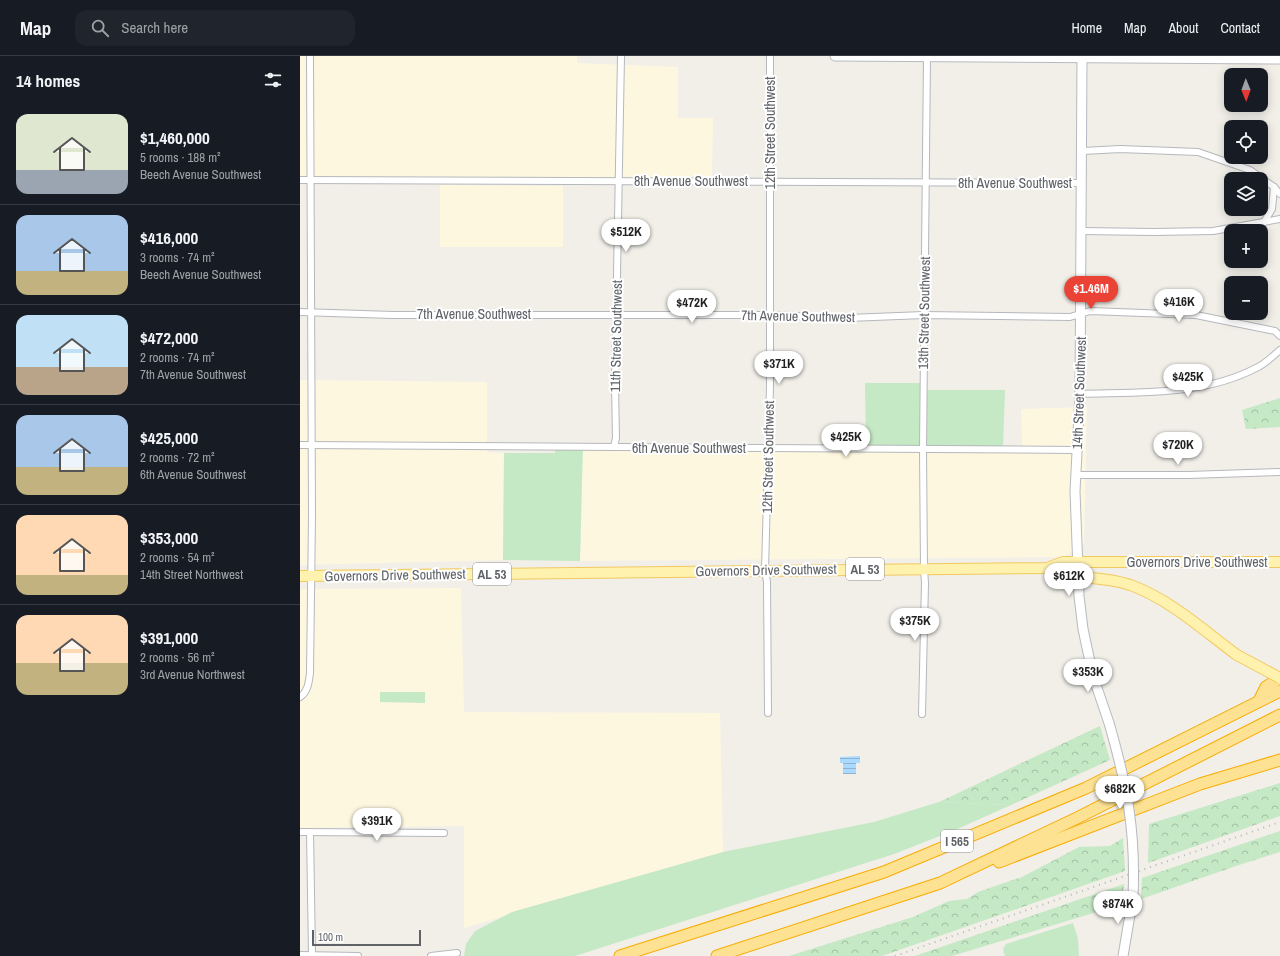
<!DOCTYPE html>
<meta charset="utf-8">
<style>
:root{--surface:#171b24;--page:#20242c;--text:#f1f3f6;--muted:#9ea1a6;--line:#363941;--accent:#ea4335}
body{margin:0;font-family:"Archivo Narrow",sans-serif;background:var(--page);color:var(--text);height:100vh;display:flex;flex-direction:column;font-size:15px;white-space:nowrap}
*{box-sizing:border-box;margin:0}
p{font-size:13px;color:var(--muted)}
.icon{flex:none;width:22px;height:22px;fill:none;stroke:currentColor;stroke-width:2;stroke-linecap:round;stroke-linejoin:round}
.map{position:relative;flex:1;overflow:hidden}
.drawer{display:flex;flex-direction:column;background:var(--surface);width:300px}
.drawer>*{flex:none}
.needle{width:26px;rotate:179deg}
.fabs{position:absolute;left:924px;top:12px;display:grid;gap:8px}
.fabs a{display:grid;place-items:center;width:44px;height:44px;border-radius:8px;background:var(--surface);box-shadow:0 2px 10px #0003;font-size:20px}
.scale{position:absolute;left:12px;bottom:10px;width:109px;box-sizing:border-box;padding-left:4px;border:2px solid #5f6368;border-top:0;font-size:11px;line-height:14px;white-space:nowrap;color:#5f6368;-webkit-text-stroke:3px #fff;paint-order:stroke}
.price{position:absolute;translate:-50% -34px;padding:0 9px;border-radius:14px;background:#fff;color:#222;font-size:13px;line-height:26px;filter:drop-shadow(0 1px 2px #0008)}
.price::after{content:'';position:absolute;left:50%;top:24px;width:12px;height:9px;margin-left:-6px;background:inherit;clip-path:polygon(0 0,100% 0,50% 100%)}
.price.on{background:var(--accent);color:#fff}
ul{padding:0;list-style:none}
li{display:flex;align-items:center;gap:12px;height:100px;padding:0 16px}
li+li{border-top:1px solid var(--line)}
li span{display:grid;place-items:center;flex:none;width:112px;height:80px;border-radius:12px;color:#555}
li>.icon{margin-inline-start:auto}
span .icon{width:48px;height:48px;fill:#fffc;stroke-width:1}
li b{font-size:17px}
h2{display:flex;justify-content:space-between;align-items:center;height:48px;padding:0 16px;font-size:17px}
header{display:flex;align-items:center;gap:24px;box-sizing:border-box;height:56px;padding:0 20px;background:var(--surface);border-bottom:1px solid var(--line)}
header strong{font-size:19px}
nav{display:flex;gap:22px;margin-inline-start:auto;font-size:14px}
.search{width:280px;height:36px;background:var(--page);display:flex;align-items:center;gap:10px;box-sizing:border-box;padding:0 14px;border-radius:12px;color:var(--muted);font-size:15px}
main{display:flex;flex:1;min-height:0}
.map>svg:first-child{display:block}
.commercial{fill:#fef7e0}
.green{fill:#c5e8c5}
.forest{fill:url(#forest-crowns)}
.water{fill:url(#water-rules)}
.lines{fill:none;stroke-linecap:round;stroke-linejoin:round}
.street-casing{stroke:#b5b8bc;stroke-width:8}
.secondary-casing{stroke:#b6babf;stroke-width:11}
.primary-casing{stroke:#f2c960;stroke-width:12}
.highway-casing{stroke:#f9ab00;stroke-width:13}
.street{stroke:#fff;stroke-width:6}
.secondary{stroke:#fff;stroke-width:9}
.primary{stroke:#fff2af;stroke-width:10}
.highway{stroke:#fde293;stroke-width:11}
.rail{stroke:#b6b7b8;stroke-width:2;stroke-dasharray:1 5;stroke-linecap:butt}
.secondary-bridge-casing{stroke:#b6babf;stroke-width:11;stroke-linecap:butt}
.primary-bridge-casing{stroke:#f2c960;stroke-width:12;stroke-linecap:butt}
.secondary-bridge{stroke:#fff;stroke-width:9}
.primary-bridge{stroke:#fff2af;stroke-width:10}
.labels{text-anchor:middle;stroke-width:4;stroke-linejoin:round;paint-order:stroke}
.shield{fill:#fff;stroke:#8f9295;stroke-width:1}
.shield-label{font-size:13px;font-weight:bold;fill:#5f6368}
.street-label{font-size:14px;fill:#5f6368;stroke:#fff}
</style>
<header>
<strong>Map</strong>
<div class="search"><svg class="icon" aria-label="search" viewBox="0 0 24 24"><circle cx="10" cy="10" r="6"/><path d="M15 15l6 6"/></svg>Search here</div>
<nav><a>Home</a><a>Map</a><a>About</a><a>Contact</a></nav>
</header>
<main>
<section class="drawer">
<h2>14 homes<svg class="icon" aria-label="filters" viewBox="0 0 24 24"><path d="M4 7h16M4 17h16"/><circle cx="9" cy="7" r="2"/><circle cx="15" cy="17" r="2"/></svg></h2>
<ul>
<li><span style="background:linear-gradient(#dfe7d0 70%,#9aa5b1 0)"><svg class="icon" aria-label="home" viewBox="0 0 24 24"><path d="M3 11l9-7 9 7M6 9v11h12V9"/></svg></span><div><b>$1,460,000</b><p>5 rooms · 188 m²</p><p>Beech Avenue Southwest</p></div></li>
<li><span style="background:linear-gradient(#a9c7e8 70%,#c2b280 0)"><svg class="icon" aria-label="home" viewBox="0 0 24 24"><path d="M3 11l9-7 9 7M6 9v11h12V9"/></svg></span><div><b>$416,000</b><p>3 rooms · 74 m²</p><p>Beech Avenue Southwest</p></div></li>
<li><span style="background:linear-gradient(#bfe0f5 65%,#b9a48a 0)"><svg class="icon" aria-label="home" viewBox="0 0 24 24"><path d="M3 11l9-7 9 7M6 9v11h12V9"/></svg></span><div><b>$472,000</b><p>2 rooms · 74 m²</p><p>7th Avenue Southwest</p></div></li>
<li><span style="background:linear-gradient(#a9c7e8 65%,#c2b280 0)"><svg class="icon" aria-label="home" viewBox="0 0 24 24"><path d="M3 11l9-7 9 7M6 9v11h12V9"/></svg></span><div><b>$425,000</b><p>2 rooms · 72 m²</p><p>6th Avenue Southwest</p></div></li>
<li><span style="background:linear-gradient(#ffd9b3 75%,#c2b280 0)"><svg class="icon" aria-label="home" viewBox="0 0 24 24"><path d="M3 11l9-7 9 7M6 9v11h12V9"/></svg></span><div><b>$353,000</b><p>2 rooms · 54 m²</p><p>14th Street Northwest</p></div></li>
<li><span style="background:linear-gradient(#ffd9b3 60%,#c2b280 0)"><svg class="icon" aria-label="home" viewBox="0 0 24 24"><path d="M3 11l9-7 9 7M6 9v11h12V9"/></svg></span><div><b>$391,000</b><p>2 rooms · 56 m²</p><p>3rd Avenue Northwest</p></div></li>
</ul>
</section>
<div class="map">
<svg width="980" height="900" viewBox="0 0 980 900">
<defs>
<pattern id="forest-crowns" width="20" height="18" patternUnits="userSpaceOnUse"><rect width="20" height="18" fill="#c5e8c5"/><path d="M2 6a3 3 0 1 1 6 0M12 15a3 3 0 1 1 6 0" fill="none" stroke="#a3c0a4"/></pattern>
<pattern id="water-rules" width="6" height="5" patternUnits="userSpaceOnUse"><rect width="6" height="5" fill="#aadaff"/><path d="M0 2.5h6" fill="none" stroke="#8eb4d2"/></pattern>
</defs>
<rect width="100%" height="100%" fill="#f1efe8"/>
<!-- commercial -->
<g class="commercial">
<polygon points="0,0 277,0 277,7 378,11 378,62 413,62 412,121 141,122 0,120"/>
<polygon points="140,129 263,130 263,191 140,191"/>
<polygon points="0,324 187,326 187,396 204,397 203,504 0,509"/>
<polygon points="787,351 784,488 764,501 280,505 283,387 722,390 721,353"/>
<polygon points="161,532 164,656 420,657 423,796 164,872 164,770 0,772 0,533"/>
</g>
<!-- green -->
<g class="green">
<polygon points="565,327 624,327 624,334 705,334 703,391 566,390"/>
<polygon points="255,387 283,387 280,505 203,504 204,397 255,397"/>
<polygon points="80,636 125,636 125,647 80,646"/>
<polygon points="639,746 711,749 655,774 594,798 275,900 164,900 166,888 175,875 212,856 423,796 574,766"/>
<polygon points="773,867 778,883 779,900 705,900 703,893 706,888"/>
</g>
<!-- forest -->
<g class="forest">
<polygon points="980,342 980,371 946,373 942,354"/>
<polygon points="800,670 810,704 711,749 639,746"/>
<polygon points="980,727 980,760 848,807 849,768"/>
<path d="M980,775V796C933,810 887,827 841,843L842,822Z"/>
<polygon points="823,782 825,815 582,900 489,900 613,861 649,845 667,843 678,836 722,821 779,791 810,790"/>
<polygon points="824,828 823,848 652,900 615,900"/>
</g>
<!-- water -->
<polygon class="water" points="560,700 560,707 556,707 556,718 543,718 543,707 540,707 540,701"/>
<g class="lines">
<defs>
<g id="street">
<polyline points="783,95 820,93 898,96 950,114 974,131 980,138"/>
<polyline points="0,124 781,127"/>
<polyline points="964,166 972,153 974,131"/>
<polyline points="781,175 853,176 913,175 980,163"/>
<polyline points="0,256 93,259 469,259 548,262 624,259 770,261 790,255 896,259 975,275 980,280"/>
<path d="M780,338C840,336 904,340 958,311C966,307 973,300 980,294"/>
<polyline points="0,389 777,394"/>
<polyline points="314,391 316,382 315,329 321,0"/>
<polyline points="776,419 888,419 980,416"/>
<path d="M0,641C8,636 9,625 10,617L12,460L10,0"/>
<polyline points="468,657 467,526 465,514 470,330 470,0"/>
<polyline points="622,658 625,527 624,513 623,394 627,1"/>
<polyline points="0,776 144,777"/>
<polyline points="10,776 12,899"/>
<polyline points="0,899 58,900"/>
<polyline points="131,900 157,897"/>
</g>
<g id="secondary">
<polyline points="535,0 980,3"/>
<polyline points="782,2 780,338 775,435 779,540 783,573 793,620 809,667"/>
<polyline points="823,900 833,841"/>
</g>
<g id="primary">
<path d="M747,512C773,525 805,519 833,530C872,545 903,574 937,599"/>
<polyline points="0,520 747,512 763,506 980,506"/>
</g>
<g id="highway">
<polyline points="959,645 966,631 980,622"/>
<polyline points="699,806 900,728 980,704"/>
<polyline points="320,900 584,816 786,732 980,635"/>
<polyline points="417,900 640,827 777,762 980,659"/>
</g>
</defs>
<!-- street casing -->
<use href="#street" class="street-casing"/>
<!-- secondary casing -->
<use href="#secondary" class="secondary-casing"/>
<!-- primary casing -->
<use href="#primary" class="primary-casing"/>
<!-- highway casing -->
<use href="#highway" class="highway-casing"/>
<!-- street -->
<use href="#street" class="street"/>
<!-- secondary -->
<use href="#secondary" class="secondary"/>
<!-- primary -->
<use href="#primary" class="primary"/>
<!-- highway -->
<use href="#highway" class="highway"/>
<!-- rail -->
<polyline class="rail" points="595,900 980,766"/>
<defs>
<path id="secondary-bridge" d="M809,667C827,729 836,776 833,841"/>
<polyline id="primary-bridge" points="937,599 980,622"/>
</defs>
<!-- secondary-bridge casing -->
<use href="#secondary-bridge" class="secondary-bridge-casing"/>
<!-- primary-bridge casing -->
<use href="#primary-bridge" class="primary-bridge-casing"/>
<!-- secondary-bridge -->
<use href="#secondary-bridge" class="secondary-bridge"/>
<!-- primary-bridge -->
<use href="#primary-bridge" class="primary-bridge"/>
</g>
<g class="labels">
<!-- shield labels -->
<g class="shield">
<rect x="546" y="502" width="38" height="22" rx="3"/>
<rect x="173" y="507" width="38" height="22" rx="3"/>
<rect x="641" y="774" width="32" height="22" rx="3"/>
</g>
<g class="shield-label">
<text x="565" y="518">AL 53</text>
<text x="192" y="523">AL 53</text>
<text x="657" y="790">I 565</text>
</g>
<!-- street labels -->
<g class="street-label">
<text transform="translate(470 77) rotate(-90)" y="5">12th Street Southwest</text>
<text x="391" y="130">8th Avenue Southwest</text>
<text x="715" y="132">8th Avenue Southwest</text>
<text transform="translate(624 257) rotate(-89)" y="5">13th Street Southwest</text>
<text x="174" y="263">7th Avenue Southwest</text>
<text transform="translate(498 260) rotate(1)" y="5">7th Avenue Southwest</text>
<text transform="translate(316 280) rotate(-89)" y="5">11th Street Southwest</text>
<text transform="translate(779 337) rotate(-88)" y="5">14th Street Southwest</text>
<text x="389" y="397">6th Avenue Southwest</text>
<text transform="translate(468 401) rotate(-89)" y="5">12th Street Southwest</text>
<text x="897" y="511">Governors Drive Southwest</text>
<text transform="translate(466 514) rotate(-1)" y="5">Governors Drive Southwest</text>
<text transform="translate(95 519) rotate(-1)" y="5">Governors Drive Southwest</text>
</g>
</g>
</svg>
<div class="fabs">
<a><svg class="needle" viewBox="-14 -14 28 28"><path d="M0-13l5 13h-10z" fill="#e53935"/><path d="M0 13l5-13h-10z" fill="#9ea1a6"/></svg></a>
<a><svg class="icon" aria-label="locate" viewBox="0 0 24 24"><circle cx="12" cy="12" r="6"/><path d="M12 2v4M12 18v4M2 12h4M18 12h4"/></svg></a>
<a><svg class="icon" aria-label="layers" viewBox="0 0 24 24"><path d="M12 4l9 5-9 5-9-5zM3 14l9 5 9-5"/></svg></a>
<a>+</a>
<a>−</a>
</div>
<div class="scale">100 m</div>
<b class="price" style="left:326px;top:197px">$512K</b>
<b class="price on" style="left:791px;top:254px">$1.46M</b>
<b class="price" style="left:879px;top:267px">$416K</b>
<b class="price" style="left:392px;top:268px">$472K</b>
<b class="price" style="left:479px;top:329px">$371K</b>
<b class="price" style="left:888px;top:342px">$425K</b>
<b class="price" style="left:546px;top:402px">$425K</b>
<b class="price" style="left:878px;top:410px">$720K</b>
<b class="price" style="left:769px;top:541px">$612K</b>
<b class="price" style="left:615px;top:586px">$375K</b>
<b class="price" style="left:788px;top:637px">$353K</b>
<b class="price" style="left:820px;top:754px">$682K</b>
<b class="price" style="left:77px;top:786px">$391K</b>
<b class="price" style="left:818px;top:869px">$874K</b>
</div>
</main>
